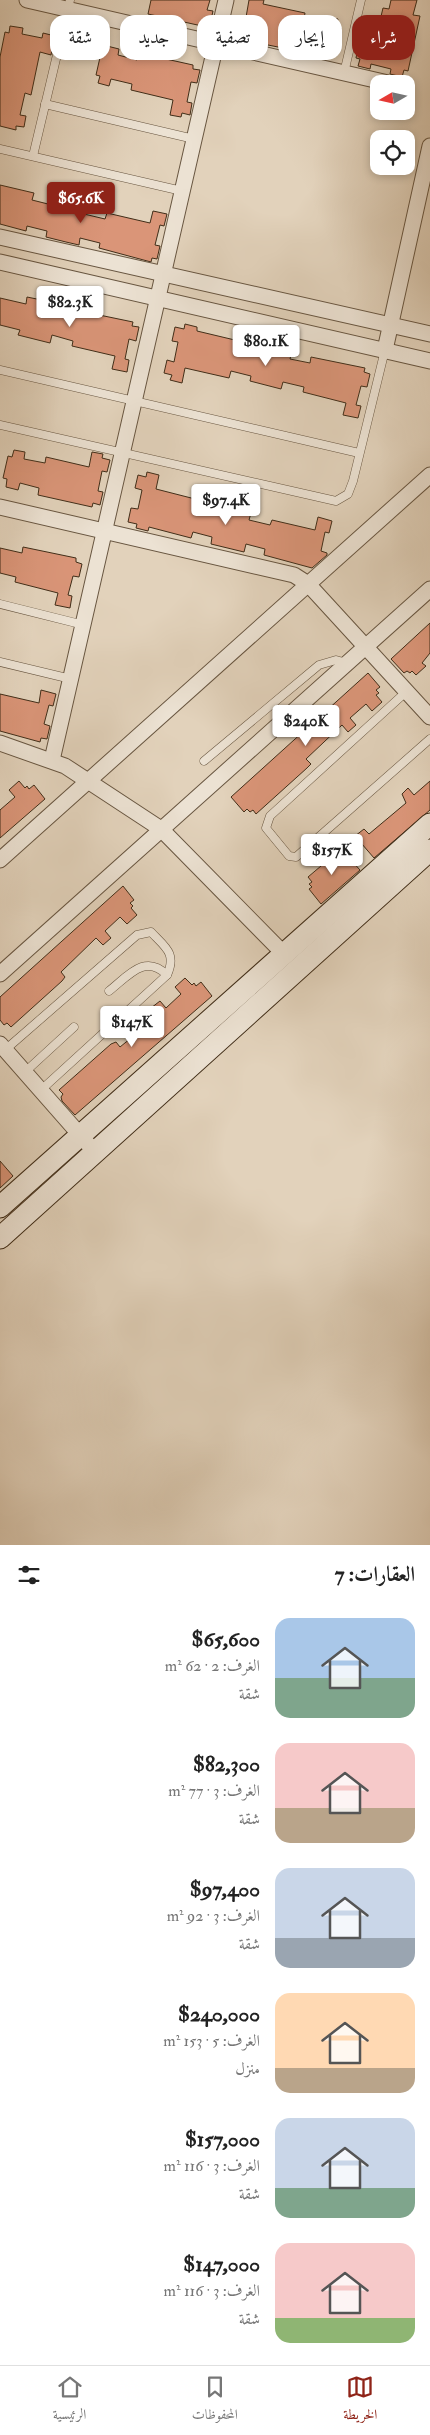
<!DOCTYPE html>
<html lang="ar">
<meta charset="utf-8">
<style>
:root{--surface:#fff;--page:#f2f2f2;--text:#222;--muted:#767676;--line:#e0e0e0;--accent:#8f2418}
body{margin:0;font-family:"IM FELL Double Pica",Amiri,serif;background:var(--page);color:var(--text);direction:rtl;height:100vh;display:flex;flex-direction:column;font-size:19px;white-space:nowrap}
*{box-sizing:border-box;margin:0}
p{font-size:16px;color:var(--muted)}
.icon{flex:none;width:28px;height:28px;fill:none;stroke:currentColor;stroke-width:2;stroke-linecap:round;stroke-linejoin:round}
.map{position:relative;height:1545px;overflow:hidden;direction:ltr}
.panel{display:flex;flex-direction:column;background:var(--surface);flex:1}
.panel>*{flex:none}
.hud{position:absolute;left:15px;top:15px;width:400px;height:45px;direction:rtl;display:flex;gap:10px}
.needle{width:32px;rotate:261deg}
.tools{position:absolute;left:370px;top:75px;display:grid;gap:10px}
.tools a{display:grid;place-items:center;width:45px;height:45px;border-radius:10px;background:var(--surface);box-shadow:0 2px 8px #0003;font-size:25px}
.price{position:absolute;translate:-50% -42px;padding:0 11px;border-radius:5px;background:#fff;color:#222;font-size:16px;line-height:32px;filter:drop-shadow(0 1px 2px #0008)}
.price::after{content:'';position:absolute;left:50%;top:30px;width:15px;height:11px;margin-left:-8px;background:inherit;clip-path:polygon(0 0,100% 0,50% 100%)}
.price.on{background:var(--accent);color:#fff}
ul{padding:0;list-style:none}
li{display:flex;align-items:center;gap:15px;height:125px;padding:0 15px}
li span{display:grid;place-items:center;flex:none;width:140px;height:100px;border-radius:15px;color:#555}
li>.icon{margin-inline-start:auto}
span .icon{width:60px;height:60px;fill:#fffc;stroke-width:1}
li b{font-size:21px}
h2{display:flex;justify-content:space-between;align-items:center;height:60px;padding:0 15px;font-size:21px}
.chip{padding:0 18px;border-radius:15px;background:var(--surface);box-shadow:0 2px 8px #0003;font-size:18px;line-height:45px}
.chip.on{background:var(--accent);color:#fff}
.dock{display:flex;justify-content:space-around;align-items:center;height:70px;border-top:1px solid var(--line);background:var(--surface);font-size:14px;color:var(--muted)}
.dock a{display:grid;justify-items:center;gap:2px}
.dock .on{color:var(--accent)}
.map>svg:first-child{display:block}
.building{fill:#da9578;stroke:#402d18}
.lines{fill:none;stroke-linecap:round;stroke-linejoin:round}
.lane-casing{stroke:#685641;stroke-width:9}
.street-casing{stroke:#685641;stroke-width:17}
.secondary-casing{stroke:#402d18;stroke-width:23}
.lane{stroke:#ece2d3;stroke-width:8}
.street{stroke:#ece2d3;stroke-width:15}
.secondary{stroke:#ece2d3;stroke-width:21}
</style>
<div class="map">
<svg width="430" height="1545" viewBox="0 0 430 1545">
<rect width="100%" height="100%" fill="#e2d2bb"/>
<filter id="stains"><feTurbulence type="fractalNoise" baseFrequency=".004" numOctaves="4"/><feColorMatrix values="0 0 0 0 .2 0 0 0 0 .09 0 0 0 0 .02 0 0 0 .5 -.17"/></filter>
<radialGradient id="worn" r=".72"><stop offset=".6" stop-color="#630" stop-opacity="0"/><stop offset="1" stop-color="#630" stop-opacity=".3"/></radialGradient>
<!-- building -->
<g class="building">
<polygon points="151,0 210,0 207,10 213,11 210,24 203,22 202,26 148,14"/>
<polygon points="249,0 264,0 263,4 305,13 304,19 326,24 327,17 338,19 336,27 341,28 336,50 332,49 330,57 318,54 319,48 299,44 298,51 243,40 244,36 237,34 239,22 245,23"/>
<polygon points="391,0 417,0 413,15 420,16 408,71 404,70 402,77 390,74 391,69 371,64 370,69 358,66 360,59 356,58 358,47 373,50 383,8 389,9"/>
<polygon points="10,26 23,28 22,34 42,38 43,33 55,36 51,55 40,52 31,95 25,93 20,115 26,116 24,127 16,126 16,130 0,126 0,57 5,32 9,33"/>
<polygon points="107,46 119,49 118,55 137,60 139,53 193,65 193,69 200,70 197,83 191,82 187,102 192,103 190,115 182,113 181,117 170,115 173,100 131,90 132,84 111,79 109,86 98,83 100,76 96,75 101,53 105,54"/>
<polygon points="0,185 34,193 32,200 52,205 54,199 86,206 84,214 105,219 107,213 150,223 153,211 167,214 164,226 160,225 155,245 160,246 157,259 152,258 151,262 99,248 100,243 80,238 79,245 66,242 46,237 47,231 27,226 26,231 0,224"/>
<polygon points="27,297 61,304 59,312 79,317 80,311 133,322 132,326 139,327 136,341 129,339 125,359 129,360 127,372 112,369 115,356 72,346 73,341 52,335 50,343 18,335 20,330 0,325 0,298 26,304"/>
<polygon points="185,324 197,327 197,331 239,341 238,346 257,350 259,344 292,351 290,359 310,363 311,357 365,368 364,372 370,374 367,387 361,386 356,405 361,406 358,418 343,415 346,403 303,392 304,387 283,382 281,389 250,381 251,376 231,371 229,378 185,368 182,383 170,380 172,375 164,373 167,360 174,362 178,342 172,341 175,327 184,329"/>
<polygon points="14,450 25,452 24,459 45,463 46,457 89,467 92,452 103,454 102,458 110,460 107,472 102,471 98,491 103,492 100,505 93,503 92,507 38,495 39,488 20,483 18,490 6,487 7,479 3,478 8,456 12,457"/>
<polygon points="147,472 159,475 156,489 199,500 198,507 218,511 219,506 251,513 249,520 270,525 272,520 315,530 318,517 332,521 329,533 325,532 321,551 327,553 327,555 312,568 264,555 265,549 246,544 244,552 211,544 212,537 193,532 191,538 149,527 148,531 136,528 137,524 128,522 131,508 138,509 142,490 135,488 138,475 146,477"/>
<polygon points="23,547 76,558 76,562 82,564 79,577 73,576 68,595 72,596 70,608 55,605 58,593 15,582 16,577 0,573 0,548 22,553"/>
<polygon points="430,623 430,653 422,663 426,666 416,675 412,671 410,673 407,671 404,673 391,659"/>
<polygon points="368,673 380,687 376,690 379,693 376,695 382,702 372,711 366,704 350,718 356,725 348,732 342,725 306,759 311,764 307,768 256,814 253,810 250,812 247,809 244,812 231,797"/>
<polygon points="41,690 56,694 53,706 49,705 44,724 50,726 47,739 41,738 40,742 0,731 0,694 39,703"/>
<polygon points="19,781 25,788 27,786 29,789 34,785 45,799 0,838 0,810 15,797 9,790"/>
<polygon points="430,781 430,810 374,858 355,836 364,829 369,834 406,803 402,794 408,788 414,795"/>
<polygon points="341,849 360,870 321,904 309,889 312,887 309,884 312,882 308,877"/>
<polygon points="123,886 134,900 130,903 133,906 131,908 137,915 127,924 120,917 105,931 111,938 103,945 96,938 61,972 65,977 62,981 11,1027 7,1023 4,1025 0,1020 0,997"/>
<polygon points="185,978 192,985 194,983 196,986 201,982 212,996 75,1115 62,1101 61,1097 63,1094 59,1090 111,1044 116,1042 120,1047 158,1016 151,1008 160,1001 166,1008 181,994 175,987"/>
<polygon points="0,1161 13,1176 0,1188"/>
</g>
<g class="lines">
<defs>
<g id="lane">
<polyline points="344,73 361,0"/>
<polyline points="45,104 194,139"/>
<polyline points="0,149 182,191"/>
<polyline points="33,156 70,0"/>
<polyline points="0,370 359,453"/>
<polyline points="0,425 336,501 348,494 353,481 385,350"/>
<polyline points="0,604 84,625"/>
<polyline points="0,662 71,679"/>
<polyline points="407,691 270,816 266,828 289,856 296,857 430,739"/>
<polyline points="204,761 319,665 336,660 347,663"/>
<path d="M109,991C128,976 145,953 167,975"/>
<path d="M5,1050L137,935L151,932C165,947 177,953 167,975L41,1090"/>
<polyline points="25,1072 74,1027"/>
</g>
<g id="street">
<polyline points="27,0 388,83"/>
<polyline points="0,237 430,334"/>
<polyline points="0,262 430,361"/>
<polyline points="385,350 430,146"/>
<polyline points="0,507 294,575 308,584 430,717"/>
<polyline points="0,743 65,766 161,829 284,954"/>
<polyline points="52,760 226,0"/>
<polyline points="0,860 430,475"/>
<polyline points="0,974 430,589"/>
<polyline points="0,1044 95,1152"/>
</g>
<g id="secondary">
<polyline points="0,1207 430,824"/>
<polyline points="0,1238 430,850"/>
</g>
</defs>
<!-- lane casing -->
<use href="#lane" class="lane-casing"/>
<!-- street casing -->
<use href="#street" class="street-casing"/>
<!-- secondary casing -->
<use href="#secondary" class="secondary-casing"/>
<!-- lane -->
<use href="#lane" class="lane"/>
<!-- street -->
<use href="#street" class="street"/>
<!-- secondary -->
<use href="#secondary" class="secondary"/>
</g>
<rect width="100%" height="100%" filter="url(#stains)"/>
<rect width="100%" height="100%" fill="url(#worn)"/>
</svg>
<div class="tools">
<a><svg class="needle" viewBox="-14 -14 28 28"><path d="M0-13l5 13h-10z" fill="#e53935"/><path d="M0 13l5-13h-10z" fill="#767676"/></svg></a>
<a><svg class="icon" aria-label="locate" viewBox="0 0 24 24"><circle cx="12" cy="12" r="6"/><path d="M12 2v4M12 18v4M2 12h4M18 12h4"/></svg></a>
</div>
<b class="price on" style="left:81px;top:224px">$65.6K</b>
<b class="price" style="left:70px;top:328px">$82.3K</b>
<b class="price" style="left:266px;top:367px">$80.1K</b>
<b class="price" style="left:226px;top:526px">$97.4K</b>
<b class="price" style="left:306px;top:747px">$240K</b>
<b class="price" style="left:332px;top:876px">$157K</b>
<b class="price" style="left:132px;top:1048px">$147K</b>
<div class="hud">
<a class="chip on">شراء</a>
<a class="chip">إيجار</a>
<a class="chip">تصفية</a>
<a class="chip">جديد</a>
<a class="chip">شقة</a>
</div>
</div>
<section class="panel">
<h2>العقارات: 7<svg class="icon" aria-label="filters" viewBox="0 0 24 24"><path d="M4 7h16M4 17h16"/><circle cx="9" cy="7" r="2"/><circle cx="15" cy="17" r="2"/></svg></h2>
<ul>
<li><span style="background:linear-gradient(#a9c7e8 60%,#7fa58c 0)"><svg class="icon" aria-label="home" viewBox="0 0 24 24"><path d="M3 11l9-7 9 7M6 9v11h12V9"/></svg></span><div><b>$65,600</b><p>الغرف: 2 · 62 m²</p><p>شقة</p></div></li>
<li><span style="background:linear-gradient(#f6c9c9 65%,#b9a48a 0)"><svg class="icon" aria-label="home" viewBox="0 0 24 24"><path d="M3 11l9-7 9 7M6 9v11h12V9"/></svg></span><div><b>$82,300</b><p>الغرف: 3 · 77 m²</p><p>شقة</p></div></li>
<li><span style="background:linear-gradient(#c9d6e8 70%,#9aa5b1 0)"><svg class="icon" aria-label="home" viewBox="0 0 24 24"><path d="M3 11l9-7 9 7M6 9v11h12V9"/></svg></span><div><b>$97,400</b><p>الغرف: 3 · 92 m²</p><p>شقة</p></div></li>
<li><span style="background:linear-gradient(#ffd9b3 75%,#b9a48a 0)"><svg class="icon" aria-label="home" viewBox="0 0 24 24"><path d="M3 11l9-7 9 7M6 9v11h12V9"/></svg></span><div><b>$240,000</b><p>الغرف: 5 · 153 m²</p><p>منزل</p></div></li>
<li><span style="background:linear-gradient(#c9d6e8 70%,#7fa58c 0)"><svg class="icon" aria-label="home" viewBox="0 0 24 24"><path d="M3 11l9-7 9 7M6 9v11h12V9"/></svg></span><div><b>$157,000</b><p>الغرف: 3 · 116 m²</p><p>شقة</p></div></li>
<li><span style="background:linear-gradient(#f6c9c9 75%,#8fb573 0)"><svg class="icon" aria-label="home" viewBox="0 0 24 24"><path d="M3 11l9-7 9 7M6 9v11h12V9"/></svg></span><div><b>$147,000</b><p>الغرف: 3 · 116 m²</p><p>شقة</p></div></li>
</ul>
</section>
<nav class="dock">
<a class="on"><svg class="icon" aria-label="map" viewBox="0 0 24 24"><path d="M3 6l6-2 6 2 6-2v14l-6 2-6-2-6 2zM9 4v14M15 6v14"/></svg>الخريطة</a>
<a><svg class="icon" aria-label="saved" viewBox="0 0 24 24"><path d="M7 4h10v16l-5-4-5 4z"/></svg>المحفوظات</a>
<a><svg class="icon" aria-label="home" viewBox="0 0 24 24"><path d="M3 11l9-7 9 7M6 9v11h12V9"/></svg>الرئيسية</a>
</nav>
